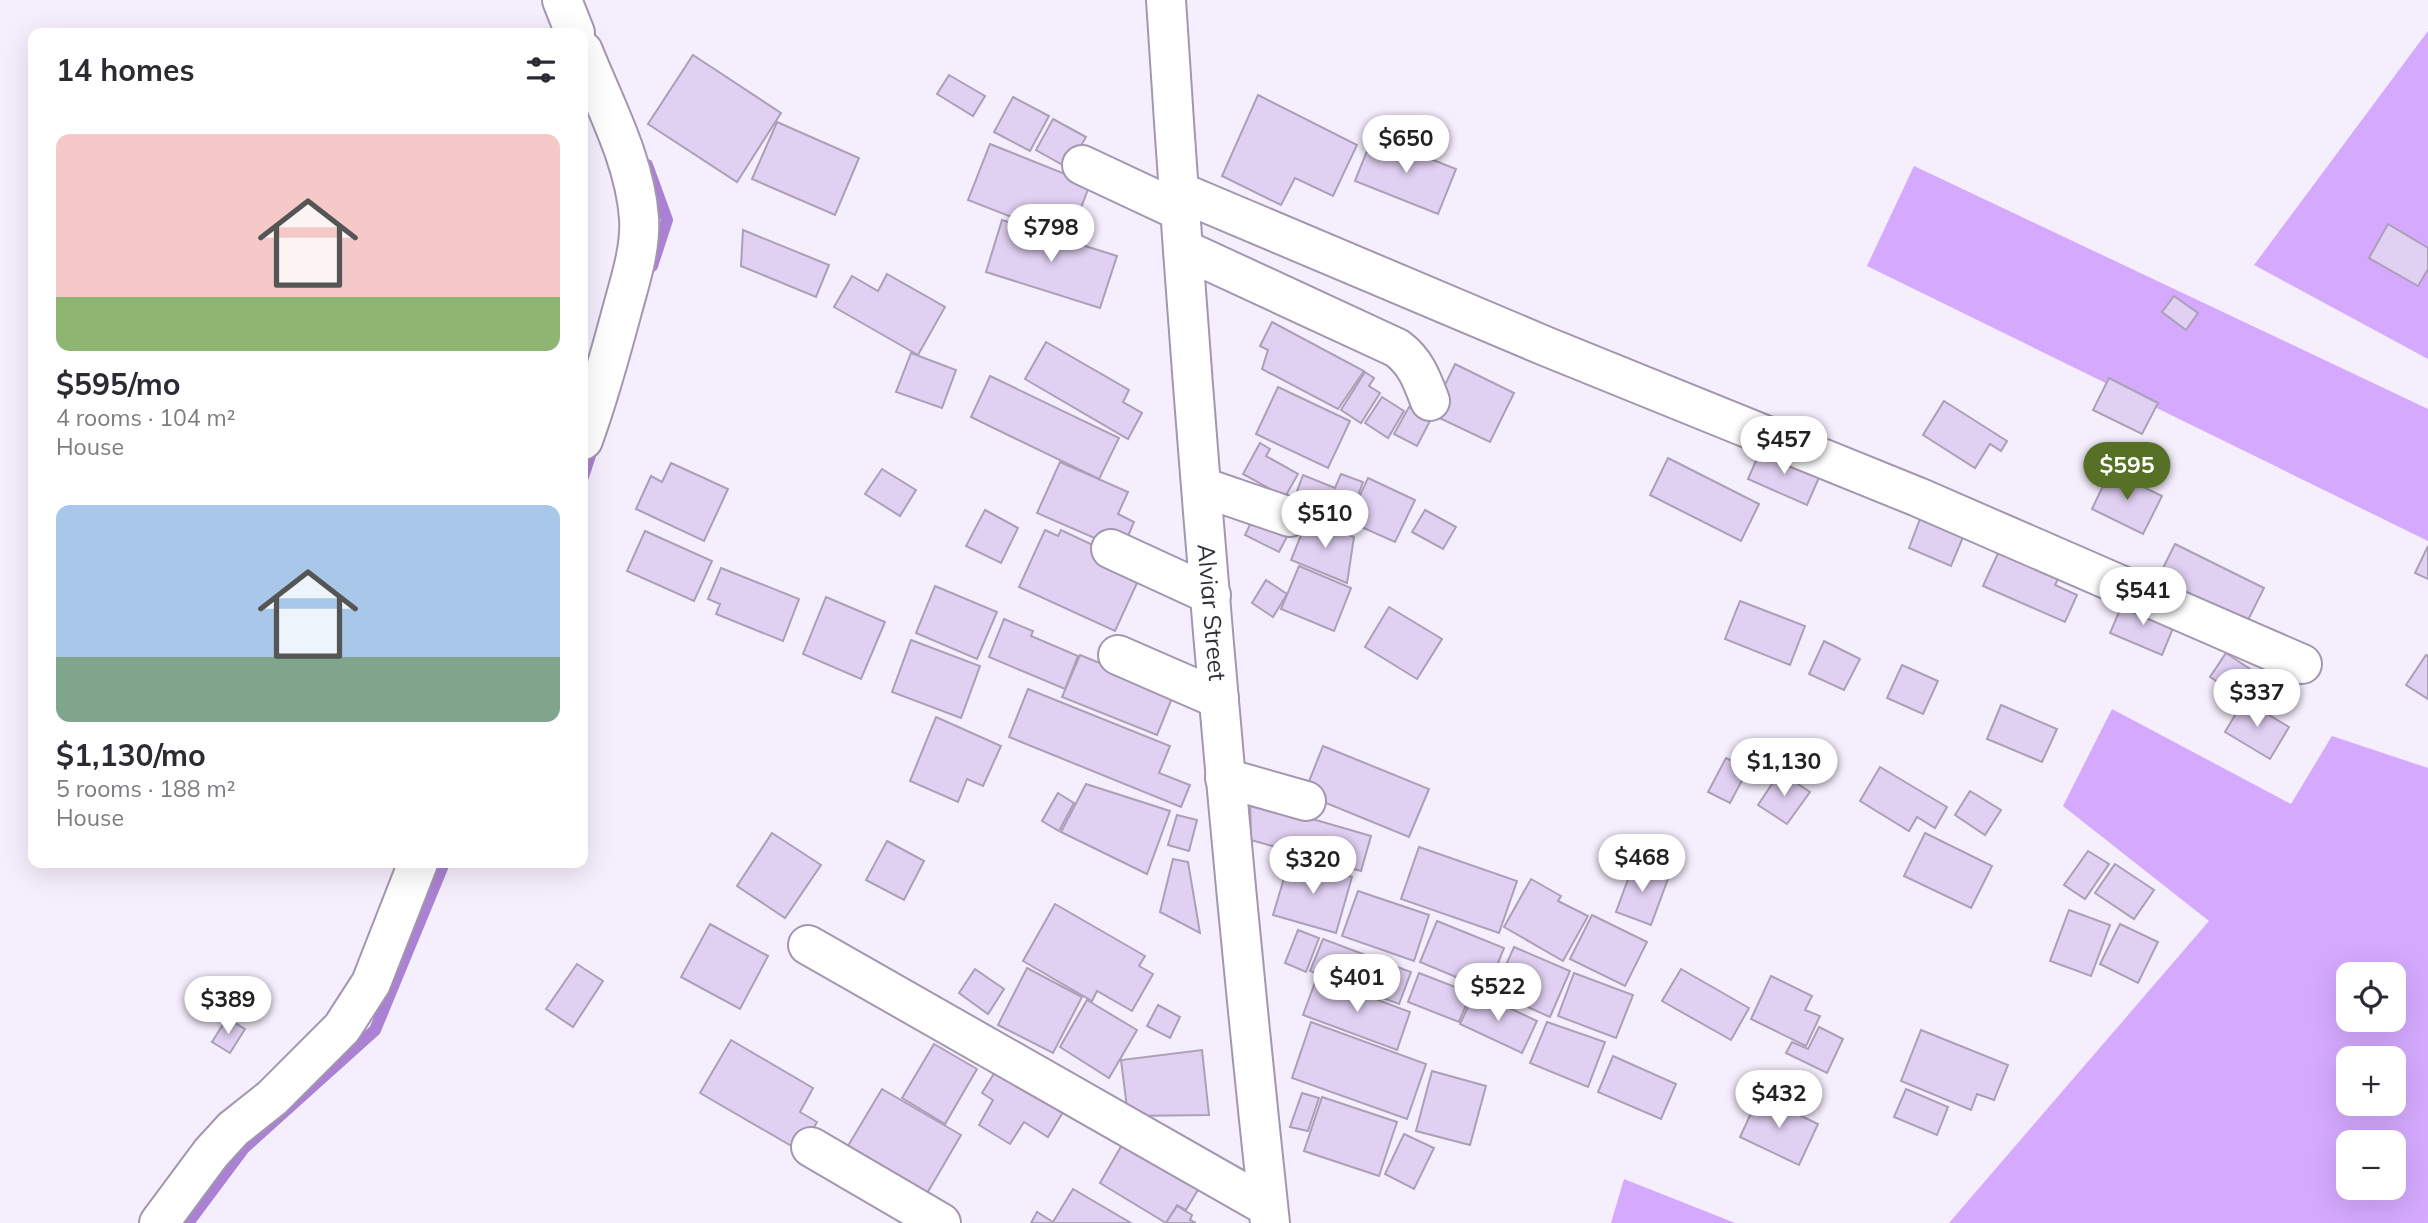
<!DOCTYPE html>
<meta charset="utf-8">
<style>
:root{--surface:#fff;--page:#f2f2f3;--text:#2b2b33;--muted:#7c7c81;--accent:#567125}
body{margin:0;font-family:Mulish,sans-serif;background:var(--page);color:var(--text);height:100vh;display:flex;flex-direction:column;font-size:26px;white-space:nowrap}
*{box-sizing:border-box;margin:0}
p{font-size:23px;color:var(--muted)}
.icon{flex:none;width:38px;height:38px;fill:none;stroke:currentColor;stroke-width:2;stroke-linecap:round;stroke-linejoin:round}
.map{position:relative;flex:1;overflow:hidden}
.drawer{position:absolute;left:28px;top:28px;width:560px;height:840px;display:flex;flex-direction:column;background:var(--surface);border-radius:14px;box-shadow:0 7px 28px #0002}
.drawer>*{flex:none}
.controls{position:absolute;left:2336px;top:962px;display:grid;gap:14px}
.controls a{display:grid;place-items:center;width:70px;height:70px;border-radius:14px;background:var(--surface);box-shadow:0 7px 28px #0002;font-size:35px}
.price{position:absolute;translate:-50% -60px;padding:0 16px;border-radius:24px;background:#fff;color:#222;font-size:23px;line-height:46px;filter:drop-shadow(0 2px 4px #0008)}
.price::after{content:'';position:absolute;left:50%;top:42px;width:21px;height:16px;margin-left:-10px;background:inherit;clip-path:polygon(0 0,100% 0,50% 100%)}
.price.selected{background:var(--accent);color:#fff}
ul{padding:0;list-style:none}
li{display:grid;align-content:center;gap:14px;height:371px;padding:0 28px}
li span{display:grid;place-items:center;height:217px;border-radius:14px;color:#555}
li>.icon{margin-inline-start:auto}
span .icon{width:126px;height:126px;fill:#fffc;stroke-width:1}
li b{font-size:30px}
h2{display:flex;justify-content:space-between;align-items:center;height:84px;padding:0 28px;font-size:30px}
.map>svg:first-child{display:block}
.forest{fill:#d4a9fe;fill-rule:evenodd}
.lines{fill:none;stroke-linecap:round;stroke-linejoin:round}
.stream{stroke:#ab81d3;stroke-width:12}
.building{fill:#e0d0f2;stroke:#aba0b7;stroke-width:2}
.minor-casing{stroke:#a397af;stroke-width:42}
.minor{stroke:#fff;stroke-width:38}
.labels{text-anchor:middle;stroke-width:5;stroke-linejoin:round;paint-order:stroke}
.street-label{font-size:24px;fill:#332e38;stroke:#fff}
</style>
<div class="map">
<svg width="2428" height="1223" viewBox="0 0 2428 1223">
<rect width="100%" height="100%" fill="#f5eefd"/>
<!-- forest -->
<g class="forest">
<polygon points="2428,31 2428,359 2254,265"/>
<polygon points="1914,166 2428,409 2428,541 1867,266"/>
<path d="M2112,709L2291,804L2332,736L2428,768V1223H1949L2209,921L2063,806ZM2348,975H2394V1020H2348ZM2348,1059H2394V1104H2348ZM2348,1143H2394V1188H2348Z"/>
<polygon points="1624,1179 1735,1223 1611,1223"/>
</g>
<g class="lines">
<!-- stream -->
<g class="stream">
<polyline points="647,165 667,220 652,266"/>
<polyline points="583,477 594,443"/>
<polyline points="188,1223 244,1148 375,1030 444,863"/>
</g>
</g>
<!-- building -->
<g class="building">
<polygon points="693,55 781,113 737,182 648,124"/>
<polygon points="949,75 985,96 973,116 937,94"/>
<polygon points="1258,95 1357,145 1333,196 1295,178 1281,205 1222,176"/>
<polygon points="1013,97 1049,116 1030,151 994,132"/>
<polygon points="1053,119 1086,137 1068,168 1036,150"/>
<polygon points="777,122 859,158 835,215 752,179"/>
<polygon points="1373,136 1456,169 1438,214 1355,181"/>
<polygon points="990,144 1090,184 1074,226 1060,221 1055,234 968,200"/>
<polygon points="1002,220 1117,256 1100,308 986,272"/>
<polygon points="2388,224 2428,248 2428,269 2418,286 2369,258"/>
<polygon points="743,230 829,265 816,297 741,266"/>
<polygon points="887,274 945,307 918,355 834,307 852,276 878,291"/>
<polygon points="2174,296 2198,313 2186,330 2162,312"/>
<polygon points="1272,322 1364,371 1338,409 1262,369 1268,350 1260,346"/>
<polygon points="1046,342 1129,390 1123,402 1142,413 1128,439 1025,379"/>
<polygon points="911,353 956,370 942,408 896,392"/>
<polygon points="1455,364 1514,393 1490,442 1431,414"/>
<polygon points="1365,372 1374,378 1369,386 1380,393 1361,423 1341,410"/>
<polygon points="990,376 1119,438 1099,479 971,417"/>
<polygon points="2109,378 2158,403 2142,434 2093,410"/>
<polygon points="1278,387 1350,421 1328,468 1256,434"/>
<polygon points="1382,397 1404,411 1388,438 1365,423"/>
<polygon points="1944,401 2007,441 2001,451 1990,444 1975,468 1923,435"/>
<polygon points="1409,407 1431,419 1417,446 1394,434"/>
<polygon points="1260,443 1270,449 1266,456 1298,474 1285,497 1243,474"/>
<polygon points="1762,447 1821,473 1807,505 1748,479"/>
<polygon points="1668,458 1759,504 1741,541 1650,495"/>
<polygon points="1060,462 1128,492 1118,514 1134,522 1122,550 1037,513"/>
<polygon points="671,463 728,489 704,541 636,509 651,476 662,482"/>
<polygon points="882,469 916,490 900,516 865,494"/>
<polygon points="2110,471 2162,496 2143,534 2092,509"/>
<polygon points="1341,474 1363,482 1344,532 1290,510 1303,475 1335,488"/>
<polygon points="1368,478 1415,500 1395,542 1348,521"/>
<polygon points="985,510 1018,528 1001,563 966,546"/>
<polygon points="1425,510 1456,527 1443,549 1412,532"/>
<polygon points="1256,512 1291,529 1279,552 1245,535"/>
<polygon points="1308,518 1354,537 1347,583 1291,560"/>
<polygon points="1920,519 1963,537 1951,566 1909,548"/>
<polygon points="1045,530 1058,536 1061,530 1131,563 1138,581 1115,631 1019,587"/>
<polygon points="645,531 712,561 694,601 627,571"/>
<polygon points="2175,544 2264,588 2245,626 2156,582"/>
<polygon points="2428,546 2428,579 2415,573"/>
<polygon points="2000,549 2060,575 2055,585 2077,595 2065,622 1983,586"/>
<polygon points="1299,566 1351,588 1334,631 1281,609"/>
<polygon points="721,568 799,599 783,641 716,614 720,604 708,599"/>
<polygon points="1266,580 1287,594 1273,617 1252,603"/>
<polygon points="935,586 997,612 977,659 916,633"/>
<polygon points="826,597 885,622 861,679 803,654"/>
<polygon points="2125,598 2176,621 2162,655 2110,633"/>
<polygon points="1740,601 1805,626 1790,665 1725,639"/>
<polygon points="1389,607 1442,639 1417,679 1365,647"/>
<polygon points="1004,619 1033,631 1031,636 1078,656 1065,689 989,657"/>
<polygon points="911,640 980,666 961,718 892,692"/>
<polygon points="1824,641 1860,659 1844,690 1809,674"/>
<polygon points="2226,653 2256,673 2241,697 2210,677"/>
<polygon points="1080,655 1174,693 1157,735 1062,697"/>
<polygon points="2426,655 2428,656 2428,699 2406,685"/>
<polygon points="1902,665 1938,681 1923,714 1887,698"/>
<polygon points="2273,685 2290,695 2278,713 2262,703"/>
<polygon points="1028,689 1170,746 1159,773 1190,785 1181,807 1009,737"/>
<polygon points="2244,700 2289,727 2270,759 2225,732"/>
<polygon points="2001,705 2057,729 2042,762 1987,739"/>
<polygon points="936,717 1001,746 983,786 967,779 958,802 910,781"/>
<polygon points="1323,746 1429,789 1409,837 1304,794"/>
<polygon points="1726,758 1748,769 1730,803 1708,792"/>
<polygon points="1880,767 1947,807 1935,828 1917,817 1909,831 1860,801"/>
<polygon points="1780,772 1810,792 1787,824 1758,805"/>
<polygon points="1086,784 1170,811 1147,874 1061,832"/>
<polygon points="1970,791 2001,810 1985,835 1955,815"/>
<polygon points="1058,793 1074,803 1059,831 1042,821"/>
<polygon points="1250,801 1371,836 1361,871 1251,840"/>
<polygon points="1177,815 1197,820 1189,851 1168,845"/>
<polygon points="772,833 821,865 785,918 737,886"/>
<polygon points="1925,833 1992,866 1971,908 1904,876"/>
<polygon points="887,841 924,861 904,900 866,880"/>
<polygon points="1419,847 1517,881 1499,933 1401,899"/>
<polygon points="2088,851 2109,864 2085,899 2064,885"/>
<polygon points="1290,858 1352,877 1336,933 1273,915"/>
<polygon points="1173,859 1188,862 1200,933 1160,912"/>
<polygon points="1634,863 1669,876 1651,925 1616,912"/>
<polygon points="2115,864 2154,890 2134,919 2095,893"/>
<polygon points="1531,879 1561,896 1558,901 1588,916 1563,961 1504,927"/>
<polygon points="1358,891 1429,915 1414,961 1342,936"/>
<polygon points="1055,904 1145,956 1139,966 1153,974 1132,1011 1097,991 1092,1001 1023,961"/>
<polygon points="2069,910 2110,925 2091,976 2050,961"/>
<polygon points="1592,915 1647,942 1625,986 1570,959"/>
<polygon points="1437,921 1504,948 1487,990 1420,962"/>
<polygon points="710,924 768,956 740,1009 681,977"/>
<polygon points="2120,924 2158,942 2138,983 2100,964"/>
<polygon points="1298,930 1319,938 1306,972 1285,963"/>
<polygon points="1323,939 1411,972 1399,1004 1310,971"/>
<polygon points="1514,947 1570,971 1550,1017 1494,992"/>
<polygon points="577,964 603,981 573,1027 546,1009"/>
<polygon points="1027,968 1082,997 1053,1053 998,1025"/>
<polygon points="975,969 1004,989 988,1014 959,993"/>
<polygon points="1681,969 1749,1008 1731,1040 1662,1001"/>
<polygon points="1419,973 1471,993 1459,1022 1408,1002"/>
<polygon points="1574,973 1633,995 1616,1038 1558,1016"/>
<polygon points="1771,976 1812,996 1805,1010 1820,1016 1806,1046 1751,1019"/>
<polygon points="1317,977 1410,1012 1397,1050 1303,1015"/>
<polygon points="1475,992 1537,1021 1522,1053 1460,1024"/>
<polygon points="1087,1000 1137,1030 1109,1078 1060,1047"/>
<polygon points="1158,1005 1180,1017 1170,1038 1147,1026"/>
<polygon points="227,1018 245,1029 230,1053 212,1042"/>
<polygon points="1311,1022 1426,1064 1407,1119 1292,1078"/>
<polygon points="1547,1022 1605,1042 1588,1087 1530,1063"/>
<polygon points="1819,1027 1843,1039 1827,1073 1786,1053 1792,1042 1808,1049"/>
<polygon points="1921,1030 2008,1065 1994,1100 1977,1094 1971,1110 1901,1081"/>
<polygon points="731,1040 813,1088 800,1112 817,1122 800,1151 700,1093"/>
<polygon points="934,1044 977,1069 945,1124 902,1098"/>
<polygon points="1202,1050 1209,1115 1128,1116 1121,1060"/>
<polygon points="1613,1056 1676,1084 1661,1119 1598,1092"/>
<polygon points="998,1067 1066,1107 1048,1137 1024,1122 1010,1144 979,1125 993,1100 982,1093"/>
<polygon points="1432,1071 1486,1086 1470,1145 1416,1131"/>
<polygon points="882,1089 961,1135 922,1202 842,1156"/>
<polygon points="1906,1089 1948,1107 1937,1135 1894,1117"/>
<polygon points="1302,1093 1319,1098 1308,1131 1290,1127"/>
<polygon points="1759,1096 1818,1124 1799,1165 1740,1137"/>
<polygon points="1322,1097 1397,1122 1379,1176 1304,1151"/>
<polygon points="1404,1134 1434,1148 1414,1189 1385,1174"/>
<polygon points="1126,1138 1202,1183 1186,1210 1177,1205 1166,1223 1100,1183"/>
<polygon points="1073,1189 1131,1223 1031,1223 1037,1212 1053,1222"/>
<polygon points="1177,1206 1192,1215 1190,1220 1196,1223 1166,1223"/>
</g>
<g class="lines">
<defs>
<g id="minor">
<polyline points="562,0 575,33"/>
<path id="s1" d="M1166,0C1192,408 1226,816 1270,1223"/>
<path d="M583,51C604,104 635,160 639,218C641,247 631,278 623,307C611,352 599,396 583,440"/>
<polyline points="1082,165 1180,211"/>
<polyline points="1178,191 1545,346 1918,497 2302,664"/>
<path d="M1183,249L1397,348C1416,362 1422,380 1430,401"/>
<polyline points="1202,487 1290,517"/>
<polyline points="1111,549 1211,595"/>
<polyline points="1118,655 1219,699"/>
<polyline points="1225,778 1306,801"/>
<polyline points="808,945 1268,1207"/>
<polyline points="811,1147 941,1223"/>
<polyline points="159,1223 211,1153 233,1129 272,1098 342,1028 371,983 418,863"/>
</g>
</defs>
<!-- minor casing -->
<use href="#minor" class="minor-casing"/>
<!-- minor -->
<use href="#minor" class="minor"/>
</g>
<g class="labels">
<!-- street labels -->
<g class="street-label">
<text dy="8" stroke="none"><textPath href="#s1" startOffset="614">Alviar Street</textPath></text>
</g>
</g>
</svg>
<div class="controls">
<a><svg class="icon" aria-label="locate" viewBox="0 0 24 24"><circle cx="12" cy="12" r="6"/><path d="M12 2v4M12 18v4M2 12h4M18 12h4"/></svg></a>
<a>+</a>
<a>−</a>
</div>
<b class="price" style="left:1406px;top:175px">$650</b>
<b class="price" style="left:1051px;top:264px">$798</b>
<b class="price" style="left:1784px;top:476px">$457</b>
<b class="price selected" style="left:2127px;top:502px">$595</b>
<b class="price" style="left:1325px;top:550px">$510</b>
<b class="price" style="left:2143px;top:627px">$541</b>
<b class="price" style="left:2257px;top:729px">$337</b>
<b class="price" style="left:1784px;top:798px">$1,130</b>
<b class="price" style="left:1642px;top:894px">$468</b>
<b class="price" style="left:1313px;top:896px">$320</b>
<b class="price" style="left:1357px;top:1014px">$401</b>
<b class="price" style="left:1498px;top:1023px">$522</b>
<b class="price" style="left:228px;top:1036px">$389</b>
<b class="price" style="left:1779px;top:1130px">$432</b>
<section class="drawer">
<h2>14 homes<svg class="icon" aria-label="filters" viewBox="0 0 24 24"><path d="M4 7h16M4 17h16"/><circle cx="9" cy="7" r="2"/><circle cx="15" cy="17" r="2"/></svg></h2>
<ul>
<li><span style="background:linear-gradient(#f6c9c9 75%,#8fb573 0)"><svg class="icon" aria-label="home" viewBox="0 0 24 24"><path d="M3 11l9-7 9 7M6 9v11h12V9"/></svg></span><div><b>$595/mo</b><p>4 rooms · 104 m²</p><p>House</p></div></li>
<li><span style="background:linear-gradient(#a9c7e8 70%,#7fa58c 0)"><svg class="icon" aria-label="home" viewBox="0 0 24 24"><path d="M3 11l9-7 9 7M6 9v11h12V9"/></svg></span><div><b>$1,130/mo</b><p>5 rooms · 188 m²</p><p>House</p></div></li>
</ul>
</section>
</div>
